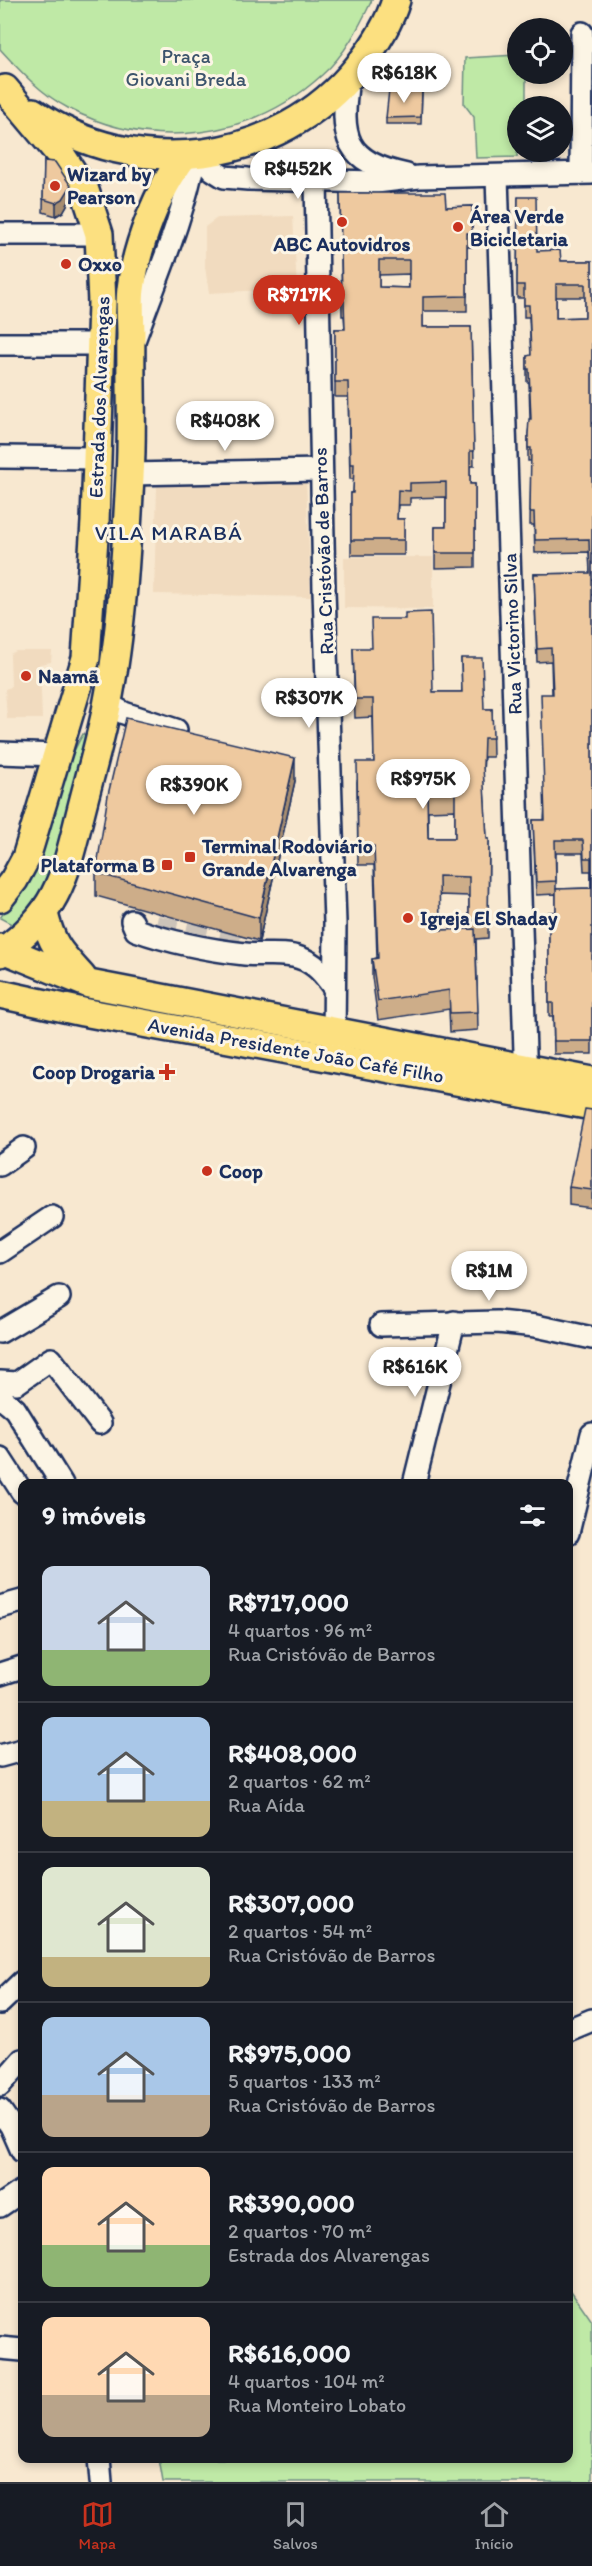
<!DOCTYPE html>
<html lang="pt">
<meta charset="utf-8">
<style>
:root{--surface:#171b24;--page:#242831;--text:#f1f3f6;--muted:#9ea1a6;--line:#363941;--accent:#c8321e}
body{margin:0;font-family:Itim,sans-serif;background:var(--page);color:var(--text);height:100vh;display:flex;flex-direction:column;font-size:22px;white-space:nowrap}
*{box-sizing:border-box;margin:0}
p{font-size:20px;color:var(--muted)}
.icon{flex:none;width:33px;height:33px;fill:none;stroke:currentColor;stroke-width:2;stroke-linecap:round;stroke-linejoin:round}
.map{position:relative;flex:1;overflow:hidden}
.drawer{position:absolute;left:18px;top:1479px;width:555px;height:984px;display:flex;flex-direction:column;background:var(--surface);border-radius:12px;box-shadow:0 3px 9px #0003}
.drawer>*{flex:none}
.buttons{position:absolute;left:507px;top:18px;display:grid;gap:12px}
.buttons a{display:grid;place-items:center;width:66px;height:66px;border-radius:50%;background:var(--surface);box-shadow:0 3px 9px #0003;font-size:30px}
.price{position:absolute;translate:-50% -51px;padding:0 14px;border-radius:21px;background:#fff;color:#222;font-size:20px;line-height:39px;filter:drop-shadow(0 2px 3px #0008)}
.price::after{content:'';position:absolute;left:50%;top:36px;width:18px;height:14px;margin-left:-9px;background:inherit;clip-path:polygon(0 0,100% 0,50% 100%)}
.price.selected{background:var(--accent);color:#fff}
ul{padding:0;list-style:none}
li{display:flex;align-items:center;gap:18px;height:150px;padding:0 24px}
li+li{border-top:2px solid var(--line)}
li span{display:grid;place-items:center;flex:none;width:168px;height:120px;border-radius:12px;color:#555}
li>.icon{margin-inline-start:auto}
span .icon{width:72px;height:72px;fill:#fffc;stroke-width:1}
li b{font-size:26px}
h2{display:flex;justify-content:space-between;align-items:center;height:72px;padding:0 24px;font-size:26px}
.menu{display:flex;justify-content:space-around;align-items:center;height:84px;border-top:2px solid var(--line);background:var(--surface);font-size:16px;color:var(--muted)}
.menu a{display:grid;justify-items:center;gap:3px}
.menu .selected{color:var(--accent)}
.map>svg:first-child{display:block}
.built{fill:#f1dbbf}
.green{fill:#bfe9a6;stroke:#6d8c82;stroke-width:1.5}
.lines{fill:none;stroke-linecap:round;stroke-linejoin:round}
.minor-tunnel{stroke:#ccc3b9;stroke-width:21;stroke-dasharray:21 10;stroke-linecap:butt}
.minor-casing{stroke:#1b2f5e;stroke-width:26}
.major-casing{stroke:#1b2f5e;stroke-width:32}
.minor{stroke:#fcf5e5;stroke-width:21}
.major{stroke:#fce080;stroke-width:27}
.wall{fill:#cdad89;stroke:#1b2f5e;stroke-width:1.5;fill-rule:evenodd}
.shaded-wall{fill:#a78d6f;stroke:#1b2f5e;stroke-width:1.5}
.building{fill:#eec99f;stroke:#1b2f5e;stroke-width:1.5;fill-rule:evenodd}
.poi-dot{fill:#c8321e;stroke:#fcf5e5;stroke-width:2}
.labels{text-anchor:middle;stroke-width:6;stroke-linejoin:round;paint-order:stroke}
.park-label{font-size:20px;fill:#3c546c;stroke:#fcf5e5}
.poi-label{font-size:20px;font-weight:bold;fill:#1b2f5e;stroke:#fcf5e5;text-anchor:start}
.street-label{font-size:20px;fill:#1b2f5e;stroke:#fcf5e5}
.neighbourhood-label{font-size:21px;letter-spacing:1.5px;fill:#1b2f5e;stroke:#fcf5e5}
</style>
<div class="map">
<svg width="592" height="2482" viewBox="0 0 592 2482">
<rect width="100%" height="100%" fill="#f8e8d0"/>
<filter id="ink" filterUnits="userSpaceOnUse"><feTurbulence type="fractalNoise" baseFrequency=".0167" numOctaves="2"/><feDisplacementMap in="SourceGraphic" scale="12" xChannelSelector="R" yChannelSelector="G"/><feConvolveMatrix kernelMatrix="1 2 1 2 8 2 1 2 1" color-interpolation-filters="sRGB"/></filter>
<g filter="url(#ink)">
<!-- built -->
<g class="built">
<polygon points="293,216 297,288 209,293 205,267 205,227 217,218"/>
<polygon points="306,480 311,597 154,594 157,486"/>
<polygon points="344,557 433,557 433,609 344,608"/>
<polygon points="16,651 52,651 51,662 40,664 42,719 7,719 5,689 11,687 10,654"/>
</g>
<!-- green -->
<g class="green">
<path d="M0,0H372C359,27 345,55 322,75C252,139 152,152 68,108C41,94 20,71 0,49Z"/>
<polygon points="517,55 518,74 526,74 526,106 518,106 517,157 476,158 474,117 464,104 465,58"/>
<path d="M83,734L89,736L50,892L21,929L0,918C15,898 29,879 38,855C53,815 61,771 83,734Z"/>
<polygon points="569,2288 592,2321 592,2482 163,2482 159,2459 568,2458"/>
</g>
<g class="lines">
<!-- minor-tunnel -->
<g class="minor-tunnel">
<polyline points="164,938 175,888"/>
<polyline points="194,945 204,898"/>
<polyline points="227,951 237,905"/>
</g>
<defs>
<g id="minor">
<path d="M348,79C340,137 344,162 407,175"/>
<polyline points="199,154 213,170 224,177 248,179 376,182 419,177 592,173"/>
<polyline points="581,173 582,33"/>
<polyline points="497,176 526,1084"/>
<polyline points="316,181 324,590 335,923 334,1044"/>
<polyline points="0,234 99,234"/>
<path d="M134,341C156,279 183,220 195,155"/>
<polyline points="0,344 101,344"/>
<polyline points="0,457 98,458"/>
<polyline points="131,474 321,470"/>
<polyline points="108,704 124,713 176,730"/>
<polyline points="0,753 57,755"/>
<path d="M132,921L136,930C170,942 209,950 245,954C263,956 284,952 300,958C316,963 325,976 334,988"/>
<polyline points="0,1165 24,1148"/>
<polyline points="0,1252 52,1217"/>
<polyline points="381,1325 497,1322 536,1326 592,1338"/>
<polyline points="0,1332 59,1297"/>
<polyline points="0,1382 17,1383 51,1359 100,1423"/>
<polyline points="0,1397 15,1409 62,1484"/>
<polyline points="0,1458 22,1492"/>
<polyline points="414,1484 454,1322"/>
<polyline points="568,1533 592,1434"/>
<polyline points="0,1607 22,1601"/>
<polyline points="0,1674 22,1667"/>
<polyline points="0,1756 22,1750"/>
<polyline points="0,2003 22,1982"/>
<polyline points="568,2030 592,2020"/>
<polyline points="0,2085 22,2060"/>
<polyline points="0,2110 11,2126 22,2151"/>
<polyline points="0,2206 22,2191"/>
<polyline points="0,2348 22,2350"/>
<polyline points="99,2458 101,2482"/>
</g>
<g id="major">
<path d="M33,112C135,183 279,165 358,67C373,48 389,24 396,0"/>
<polyline points="0,898 14,880 26,858 86,658 95,522 102,303 99,234 85,191 63,158 5,89"/>
<path d="M44,914C52,946 60,953 82,977"/>
<polyline points="0,948 89,984 592,1081"/>
<path d="M0,953C63,910 66,868 84,799C92,768 101,737 107,706C122,631 126,552 130,476C133,429 130,382 131,335C131,320 129,304 131,289C136,247 158,189 184,156"/>
<polyline points="0,994 83,1012 592,1106"/>
</g>
</defs>
<!-- minor casing -->
<use href="#minor" class="minor-casing"/>
<!-- major casing -->
<use href="#major" class="major-casing"/>
<!-- minor -->
<use href="#minor" class="minor"/>
<!-- major -->
<use href="#major" class="major"/>
</g>
<!-- wall -->
<g class="wall">
<polygon points="422,90 421,124 386,124 386,118"/>
<polygon points="44,161 71,198 63,212 56,216 43,212"/>
<path d="M340,193L446,207L472,206V247H467V311H423V327H471L474,466H470V484H475V567L435,568V527H446V497L410,498V505H398L397,519H404V555H351V493H353L354,479H350L348,397H335V329H345L344,316H342ZM409,274V288L379,287V275Z"/>
<path d="M518,197L537,251L561,261H592V1054H554L553,1016H549V912H556V894L536,895L533,820H544L552,694L551,661L537,662L534,574L590,573L589,552L535,553L534,525H530L531,461H528V434L530,419L529,382H527V356H531L529,317H524V298H517ZM556,297H585V317L556,318ZM556,853H583L584,871H591V888L556,889Z"/>
<path d="M353,648L433,692H462L461,658L484,709H492L493,757H484L483,773L487,839H489L488,938L476,939L478,1030L450,1032L449,1009L378,1020L372,977V959L377,958L374,865H358L357,781L374,762L373,717L355,718ZM455,810V838H428V811ZM439,895L469,896V929L440,930Z"/>
<polygon points="295,781 259,941 96,896 96,873"/>
<polygon points="592,1110 592,1208 569,1205 569,1187"/>
</g>
<!-- shaded-wall -->
<g class="shaded-wall">
<polygon points="71,186 71,198 63,212 56,216 56,203"/>
<polygon points="295,758 295,781 259,941 259,918"/>
</g>
<!-- building -->
<g class="building">
<polygon points="389,90 422,90 421,117 386,118"/>
<polygon points="44,161 55,162 71,186 63,199 56,203 43,199"/>
<path d="M340,193H445L446,207L472,206V233H467V296L423,297V327H471L474,451H470V484H475V553H435V527H446V482L410,483V491L398,490L397,519H404V540H351V493H353L354,464H350L348,382H335V329H345L344,301H342ZM379,260H409V288L379,287Z"/>
<path d="M518,197H536L537,251L560,250L561,261H592V1041H554L553,1003H549V912H556V889L591,888V858H584L583,840H555L556,881L536,882L533,820H545L541,694H553L551,648L537,649L534,574L590,573L589,539L535,540L534,512H530L531,448H528V434L529,419H531L529,369H527V356L531,355L529,305H524V285H517ZM556,284H585V317L556,318Z"/>
<path d="M431,612L433,692H462L461,658H482L484,709H492L493,738H484L483,766L487,839H489L488,920H469V877L439,876L440,930L475,929L478,1012L450,1013L449,990L378,1001L372,959L378,958L374,846L358,847L357,762H374L373,699H355L353,648H372L371,619H405V613ZM427,792H455V838H428Z"/>
<polygon points="126,718 295,758 259,918 96,873 108,795"/>
<polygon points="585,1109 592,1110 592,1190 569,1187"/>
</g>
</g>
<!-- markers -->
<g class="poi-dot">
<circle cx="55" cy="186" r="6"/>
<circle cx="342" cy="222" r="6"/>
<circle cx="458" cy="227" r="6"/>
<circle cx="66" cy="264" r="6"/>
<circle cx="26" cy="676" r="6"/>
<rect x="184" y="851" width="12" height="12" rx="3"/>
<rect x="161" y="859" width="12" height="12" rx="3"/>
<circle cx="408" cy="918" r="6"/>
<path d="M164 1063h6v6h6v6h-6v6h-6v-6h-6v-6h6z"/>
<circle cx="207" cy="1171" r="6"/>
</g>
<g class="labels">
<!-- park labels -->
<g class="park-label">
<text x="186" y="63">Praça<tspan x="186" dy="23">Giovani Breda</tspan></text>
</g>
<!-- poi labels -->
<g class="poi-label">
<text x="67" y="181">Wizard by<tspan x="67" dy="23">Pearson</tspan></text>
<text x="470" y="223">Área Verde<tspan x="470" dy="23">Bicicletaria</tspan></text>
<text x="342" y="251" text-anchor="middle">ABC Autovidros</text>
<text x="78" y="271">Oxxo</text>
<text x="38" y="683">Naamã</text>
<text x="202" y="853">Terminal Rodoviário<tspan x="202" dy="23">Grande Alvarenga</tspan></text>
<text x="155" y="872" text-anchor="end">Plataforma B</text>
<text x="420" y="925">Igreja El Shaday</text>
<text x="155" y="1079" text-anchor="end">Coop Drogaria</text>
<text x="219" y="1178">Coop</text>
</g>
<!-- street labels -->
<g class="street-label">
<text transform="translate(99 397) rotate(-88)" y="7">Estrada dos Alvarengas</text>
<text transform="translate(323 551) rotate(-92)" y="7">Rua Cristóvão de Barros</text>
<text transform="translate(512 634) rotate(-92)" y="7">Rua Victorino Silva</text>
<text transform="translate(296 1050) rotate(10)" y="7">Avenida Presidente João Café Filho</text>
</g>
<!-- neighbourhood labels -->
<g class="neighbourhood-label">
<text x="169" y="540">VILA MARABÁ</text>
</g>
</g>
</svg>
<div class="buttons">
<a><svg class="icon" aria-label="locate" viewBox="0 0 24 24"><circle cx="12" cy="12" r="6"/><path d="M12 2v4M12 18v4M2 12h4M18 12h4"/></svg></a>
<a><svg class="icon" aria-label="layers" viewBox="0 0 24 24"><path d="M12 4l9 5-9 5-9-5zM3 14l9 5 9-5"/></svg></a>
</div>
<b class="price" style="left:404px;top:104px">R$618K</b>
<b class="price" style="left:298px;top:200px">R$452K</b>
<b class="price selected" style="left:299px;top:326px">R$717K</b>
<b class="price" style="left:225px;top:452px">R$408K</b>
<b class="price" style="left:309px;top:729px">R$307K</b>
<b class="price" style="left:423px;top:810px">R$975K</b>
<b class="price" style="left:194px;top:816px">R$390K</b>
<b class="price" style="left:489px;top:1302px">R$1M</b>
<b class="price" style="left:415px;top:1398px">R$616K</b>
<section class="drawer">
<h2>9 imóveis<svg class="icon" aria-label="filters" viewBox="0 0 24 24"><path d="M4 7h16M4 17h16"/><circle cx="9" cy="7" r="2"/><circle cx="15" cy="17" r="2"/></svg></h2>
<ul>
<li><span style="background:linear-gradient(#c9d6e8 70%,#8fb573 0)"><svg class="icon" aria-label="home" viewBox="0 0 24 24"><path d="M3 11l9-7 9 7M6 9v11h12V9"/></svg></span><div><b>R$717,000</b><p>4 quartos · 96 m²</p><p>Rua Cristóvão de Barros</p></div></li>
<li><span style="background:linear-gradient(#a9c7e8 70%,#c2b280 0)"><svg class="icon" aria-label="home" viewBox="0 0 24 24"><path d="M3 11l9-7 9 7M6 9v11h12V9"/></svg></span><div><b>R$408,000</b><p>2 quartos · 62 m²</p><p>Rua Aída</p></div></li>
<li><span style="background:linear-gradient(#dfe7d0 75%,#c2b280 0)"><svg class="icon" aria-label="home" viewBox="0 0 24 24"><path d="M3 11l9-7 9 7M6 9v11h12V9"/></svg></span><div><b>R$307,000</b><p>2 quartos · 54 m²</p><p>Rua Cristóvão de Barros</p></div></li>
<li><span style="background:linear-gradient(#a9c7e8 65%,#b9a48a 0)"><svg class="icon" aria-label="home" viewBox="0 0 24 24"><path d="M3 11l9-7 9 7M6 9v11h12V9"/></svg></span><div><b>R$975,000</b><p>5 quartos · 133 m²</p><p>Rua Cristóvão de Barros</p></div></li>
<li><span style="background:linear-gradient(#ffd9b3 65%,#8fb573 0)"><svg class="icon" aria-label="home" viewBox="0 0 24 24"><path d="M3 11l9-7 9 7M6 9v11h12V9"/></svg></span><div><b>R$390,000</b><p>2 quartos · 70 m²</p><p>Estrada dos Alvarengas</p></div></li>
<li><span style="background:linear-gradient(#ffd9b3 65%,#b9a48a 0)"><svg class="icon" aria-label="home" viewBox="0 0 24 24"><path d="M3 11l9-7 9 7M6 9v11h12V9"/></svg></span><div><b>R$616,000</b><p>4 quartos · 104 m²</p><p>Rua Monteiro Lobato</p></div></li>
</ul>
</section>
</div>
<nav class="menu">
<a class="selected"><svg class="icon" aria-label="map" viewBox="0 0 24 24"><path d="M3 6l6-2 6 2 6-2v14l-6 2-6-2-6 2zM9 4v14M15 6v14"/></svg>Mapa</a>
<a><svg class="icon" aria-label="saved" viewBox="0 0 24 24"><path d="M7 4h10v16l-5-4-5 4z"/></svg>Salvos</a>
<a><svg class="icon" aria-label="home" viewBox="0 0 24 24"><path d="M3 11l9-7 9 7M6 9v11h12V9"/></svg>Início</a>
</nav>
